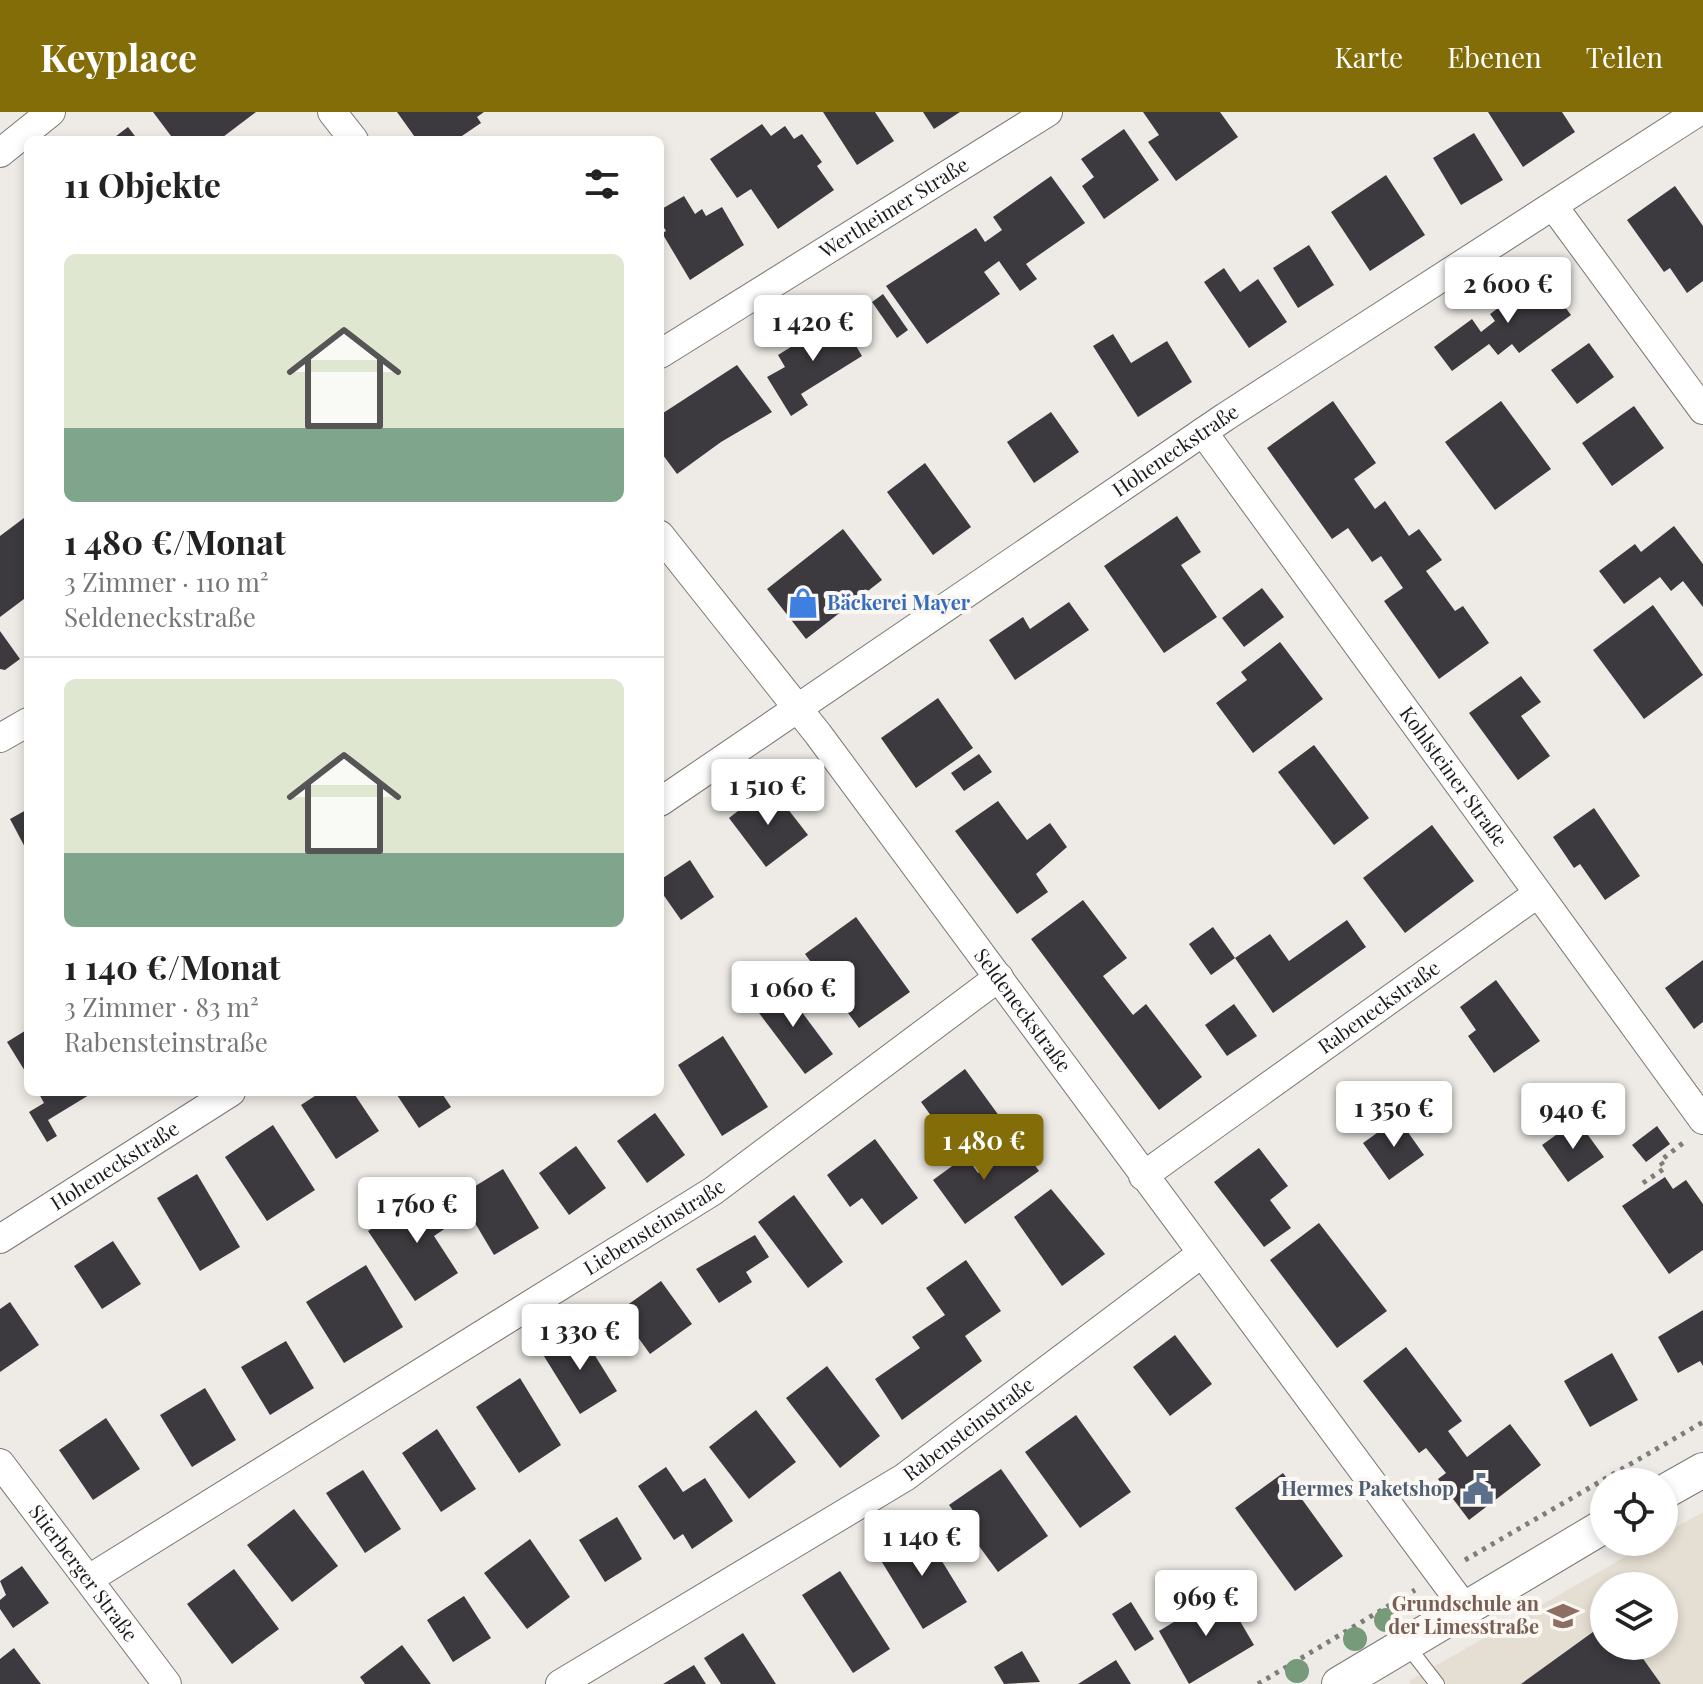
<!DOCTYPE html>
<html lang="de">
<meta charset="utf-8">
<style>
:root{--surface:#fff;--page:#f2f2f2;--text:#222;--muted:#767676;--line:#e0e0e0;--accent:#826d09}
body{margin:0;font-family:"Playfair Display",serif;background:var(--page);color:var(--text);height:100vh;display:flex;flex-direction:column;font-size:30px;white-space:nowrap}
*{box-sizing:border-box;margin:0}
p{font-size:26px;color:var(--muted)}
.icon{flex:none;width:44px;height:44px;fill:none;stroke:currentColor;stroke-width:2;stroke-linecap:round;stroke-linejoin:round}
.map{position:relative;flex:1;overflow:hidden}
.sheet{position:absolute;left:24px;top:24px;width:640px;height:960px;display:flex;flex-direction:column;background:var(--surface);border-radius:12px;box-shadow:0 4px 12px #0003}
.sheet>*{flex:none}
.buttons{position:absolute;left:1590px;top:1356px;display:grid;gap:16px}
.buttons a{display:grid;place-items:center;width:88px;height:88px;border-radius:50%;background:var(--surface);box-shadow:0 4px 12px #0003;font-size:40px}
.price{position:absolute;translate:-50% -68px;padding:0 18px;border-radius:8px;background:#fff;color:#222;font-size:26px;line-height:52px;filter:drop-shadow(0 2px 4px #0008)}
.price::after{content:'';position:absolute;left:50%;top:48px;width:24px;height:18px;margin-left:-12px;background:inherit;clip-path:polygon(0 0,100% 0,50% 100%)}
.price.on{background:var(--accent);color:#fff}
ul{padding:0;list-style:none}
li{display:grid;align-content:center;gap:16px;height:424px;padding:0 40px}
li+li{border-top:2px solid var(--line)}
li span{display:grid;place-items:center;height:248px;border-radius:12px;color:#555}
li>.icon{margin-inline-start:auto}
span .icon{width:144px;height:144px;fill:#fffc;stroke-width:1}
li b{font-size:34px}
h2{display:flex;justify-content:space-between;align-items:center;height:96px;padding:0 40px;font-size:34px}
header{display:flex;align-items:center;gap:48px;box-sizing:border-box;height:112px;padding:0 40px;background:var(--accent);color:#fff}
header strong{font-size:38px}
nav{display:flex;gap:44px;margin-inline-start:auto;font-size:28px}
.map>svg:first-child{display:block}
.built{fill:#e5ded2;fill-rule:evenodd}
.building{fill:#3c3a3e}
.lines{fill:none;stroke-linecap:round;stroke-linejoin:round}
.service-casing{stroke:#7a7773;stroke-width:16}
.minor-casing{stroke:#7a7773;stroke-width:30}
.tertiary-casing{stroke:#7a7773;stroke-width:36}
.path{stroke:#7e7d79;stroke-width:5;stroke-dasharray:4 6;stroke-linecap:butt}
.service{stroke:#fff;stroke-width:14}
.minor{stroke:#fff;stroke-width:28}
.tertiary{stroke:#fff;stroke-width:34}
.tree{fill:#779a7b}
.labels{text-anchor:middle;stroke-width:8;stroke-linejoin:round;paint-order:stroke}
.street-label{font-size:20px;fill:#1c1b19;stroke:#fbf8f3}
.shop-label{font-size:20px;font-weight:bold;fill:#366cbe;stroke:#fbf8f3;text-anchor:start}
.service-label{font-size:20px;font-weight:bold;fill:#4e5e75;stroke:#fbf8f3;text-anchor:end}
.education-label{font-size:20px;font-weight:bold;fill:#785e54;stroke:#fbf8f3;text-anchor:end}
</style>
<header>
<strong>Keyplace</strong>
<nav><a>Karte</a><a>Ebenen</a><a>Teilen</a></nav>
</header>
<div class="map">
<svg width="1703" height="1572" viewBox="0 0 1703 1572">
<rect width="100%" height="100%" fill="#eeebe6"/>
<!-- built -->
<path class="built" d="M1703,1400V1572H1411L1409,1569L1651,1430H1664V1422ZM1604,1474H1664V1534H1604Z"/>
<!-- building -->
<g class="building">
<polygon points="153,0 256,0 219,28 174,28"/>
<polygon points="397,0 484,0 477,5 481,11 456,28 417,28"/>
<polygon points="823,0 875,0 894,29 857,53"/>
<polygon points="923,0 960,0 934,17"/>
<polygon points="1143,0 1220,0 1238,25 1176,69 1148,30 1159,23"/>
<polygon points="1488,0 1562,0 1575,20 1523,55"/>
<polygon points="762,12 771,24 785,14 794,27 802,22 822,50 817,54 834,78 778,117 751,77 737,86 710,47"/>
<polygon points="128,15 138,28 111,28"/>
<polygon points="1124,17 1159,68 1104,107 1082,74 1094,65 1081,47"/>
<polygon points="1474,21 1503,68 1461,93 1433,46"/>
<polygon points="1386,63 1425,123 1370,159 1331,100"/>
<polygon points="1051,64 1085,111 1026,152 1037,167 1020,179 999,149 984,160 1000,182 927,232 886,174 976,116 985,130 1002,118 993,105"/>
<polygon points="1675,74 1703,114 1703,169 1687,181 1670,156 1664,160 1627,108"/>
<polygon points="684,84 695,102 702,97 706,104 722,95 744,133 690,168 662,121 666,119 660,109 660,98"/>
<polygon points="1309,133 1334,173 1298,196 1273,156"/>
<polygon points="1224,156 1240,180 1258,167 1287,210 1249,236 1204,170"/>
<polygon points="1542,164 1571,203 1519,241 1512,232 1498,243 1489,232 1452,259 1434,235 1472,207 1481,220 1495,209 1490,202"/>
<polygon points="883,182 908,218 897,226 872,190"/>
<polygon points="839,205 862,244 801,282 808,293 791,304 767,265 785,255 778,243"/>
<polygon points="1113,222 1131,251 1167,229 1192,270 1138,305 1093,234"/>
<polygon points="1589,231 1614,265 1577,292 1551,258"/>
<polygon points="737,253 772,300 721,330 677,362 660,339 660,303"/>
<polygon points="1333,289 1376,351 1354,367 1375,397 1385,389 1409,424 1419,417 1442,448 1426,459 1455,499 1463,494 1489,531 1439,567 1384,489 1403,476 1381,444 1372,450 1348,416 1332,427 1267,336"/>
<polygon points="1501,289 1551,357 1495,398 1445,330"/>
<polygon points="1634,294 1664,336 1612,374 1582,331"/>
<polygon points="1051,300 1079,340 1034,371 1007,330"/>
<polygon points="925,351 971,415 933,443 887,380"/>
<polygon points="28,403 28,484 0,505 0,424"/>
<polygon points="1177,404 1201,440 1181,453 1217,505 1164,541 1104,454"/>
<polygon points="1674,414 1703,452 1703,495 1683,469 1671,479 1660,465 1624,492 1599,459 1635,432 1641,440"/>
<polygon points="843,417 882,468 806,527 767,477"/>
<polygon points="1262,476 1284,505 1244,535 1222,506"/>
<polygon points="1069,490 1089,518 1015,568 989,528 1023,505 1030,517"/>
<polygon points="1653,493 1703,563 1644,607 1593,538"/>
<polygon points="0,519 20,547 5,558 0,557"/>
<polygon points="1280,530 1323,587 1253,641 1216,591 1247,568 1241,560"/>
<polygon points="1521,564 1541,590 1521,604 1550,644 1518,668 1469,601"/>
<polygon points="938,586 973,636 916,676 881,626"/>
<polygon points="1314,633 1369,706 1334,733 1278,660"/>
<polygon points="979,642 992,660 964,679 951,661"/>
<polygon points="770,674 808,723 766,755 729,706"/>
<polygon points="998,689 1027,728 1050,711 1067,735 1036,762 1048,780 1017,802 955,719"/>
<polygon points="1594,696 1640,764 1605,788 1580,752 1574,756 1553,725"/>
<polygon points="28,697 28,741 10,707"/>
<polygon points="1432,713 1474,769 1405,821 1363,766"/>
<polygon points="690,748 714,785 681,808 660,778 660,768"/>
<polygon points="1083,788 1127,846 1103,864 1133,903 1146,892 1202,965 1159,998 1031,827"/>
<polygon points="856,805 910,880 859,916 805,842"/>
<polygon points="1347,808 1366,835 1273,901 1235,846 1211,863 1189,832 1213,815 1235,846 1270,822 1289,849"/>
<polygon points="1703,848 1703,910 1694,917 1665,876"/>
<polygon points="1496,868 1540,929 1494,961 1468,924 1476,918 1460,895"/>
<polygon points="781,872 833,942 805,962 753,893"/>
<polygon points="1234,892 1257,924 1227,944 1205,913"/>
<polygon points="28,917 28,964 7,930"/>
<polygon points="723,924 768,995 722,1024 678,953"/>
<polygon points="965,957 1005,1012 961,1045 921,990"/>
<polygon points="38,980 94,980 48,1008 57,1024 47,1030 29,1000 44,991"/>
<polygon points="321,980 353,980 379,1019 336,1047 301,993"/>
<polygon points="395,980 441,980 451,995 419,1016"/>
<polygon points="655,1001 685,1043 647,1071 617,1029"/>
<polygon points="1398,1006 1424,1043 1389,1068 1363,1031"/>
<polygon points="1577,1008 1604,1045 1568,1070 1542,1033"/>
<polygon points="273,1013 315,1078 267,1109 225,1045"/>
<polygon points="1657,1014 1670,1032 1646,1050 1632,1033"/>
<polygon points="875,1027 918,1086 882,1113 862,1086 850,1095 827,1063"/>
<polygon points="1019,1031 1039,1059 965,1112 933,1068 966,1044 978,1061"/>
<polygon points="576,1034 606,1076 569,1103 539,1061"/>
<polygon points="1259,1036 1288,1074 1270,1088 1291,1116 1264,1135 1214,1070"/>
<polygon points="503,1057 539,1116 494,1143 459,1084"/>
<polygon points="197,1062 240,1135 200,1159 157,1086"/>
<polygon points="1665,1065 1673,1077 1686,1068 1703,1092 1703,1138 1669,1162 1622,1094"/>
<polygon points="1051,1077 1105,1142 1062,1174 1014,1105"/>
<polygon points="437,1079 456,1109 434,1124 458,1161 415,1189 368,1119 412,1091 414,1094"/>
<polygon points="794,1083 843,1150 808,1176 758,1110"/>
<polygon points="1319,1111 1387,1199 1337,1236 1270,1148"/>
<polygon points="755,1123 769,1145 746,1160 752,1170 719,1191 696,1157"/>
<polygon points="113,1129 141,1172 102,1197 74,1154"/>
<polygon points="966,1148 1001,1199 965,1224 982,1249 902,1308 875,1267 920,1236 912,1225 945,1203 926,1176"/>
<polygon points="366,1153 403,1215 344,1251 306,1190"/>
<polygon points="661,1169 692,1212 650,1242 619,1199"/>
<polygon points="10,1190 39,1233 0,1260 0,1197"/>
<polygon points="1703,1198 1703,1254 1700,1249 1678,1261 1658,1225"/>
<polygon points="579,1218 617,1279 580,1302 542,1241"/>
<polygon points="1175,1223 1212,1272 1170,1304 1133,1255"/>
<polygon points="286,1229 314,1276 270,1303 241,1255"/>
<polygon points="1406,1235 1462,1309 1448,1319 1467,1345 1510,1312 1541,1353 1469,1408 1438,1367 1446,1361 1426,1336 1419,1341 1363,1269"/>
<polygon points="1612,1241 1638,1288 1590,1315 1564,1269"/>
<polygon points="827,1254 880,1324 840,1356 786,1286"/>
<polygon points="520,1266 561,1333 519,1361 476,1295"/>
<polygon points="205,1276 236,1328 192,1355 160,1303"/>
<polygon points="756,1298 796,1350 749,1387 709,1335"/>
<polygon points="1076,1303 1131,1380 1080,1416 1025,1340"/>
<polygon points="106,1306 140,1357 93,1388 59,1338"/>
<polygon points="437,1317 476,1377 441,1400 402,1341"/>
<polygon points="666,1355 683,1380 705,1366 733,1409 692,1437 683,1422 674,1428 638,1374"/>
<polygon points="1001,1357 1048,1424 998,1460 949,1393"/>
<polygon points="363,1358 401,1417 365,1441 326,1381"/>
<polygon points="1283,1361 1343,1444 1295,1479 1235,1396"/>
<polygon points="294,1397 338,1454 292,1490 247,1433"/>
<polygon points="617,1405 642,1447 605,1470 579,1428"/>
<polygon points="921,1415 967,1490 923,1517 877,1442"/>
<polygon points="530,1427 570,1485 527,1517 484,1461"/>
<polygon points="22,1454 49,1491 13,1516 0,1497 0,1488 6,1483 0,1469"/>
<polygon points="234,1457 279,1517 232,1552 187,1492"/>
<polygon points="840,1459 890,1537 853,1561 802,1483"/>
<polygon points="1223,1480 1254,1533 1189,1572 1159,1519"/>
<polygon points="464,1484 491,1526 453,1550 427,1508"/>
<polygon points="1131,1490 1154,1527 1135,1539 1112,1502"/>
<polygon points="1604,1512 1604,1534 1634,1534 1661,1572 1521,1572"/>
<polygon points="743,1521 776,1572 721,1572 704,1546"/>
<polygon points="402,1533 431,1572 365,1572 360,1565"/>
<polygon points="14,1536 37,1567 41,1572 0,1572 0,1547"/>
<polygon points="1022,1539 1040,1570 1004,1572 994,1555"/>
<polygon points="1116,1548 1131,1572 1078,1572"/>
<polygon points="694,1553 706,1572 663,1572"/>
</g>
<g class="lines">
<defs>
<polyline id="service" points="1406,1532 1437,1572"/>
<g id="minor">
<polyline points="332,0 354,28"/>
<polyline points="0,41 51,0"/>
<polyline points="1554,95 1703,298"/>
<path id="s1" d="M660,242L1048,0"/>
<path id="s2" d="M1203,320L1703,1008"/>
<path id="s3" d="M660,423L818,622L1464,1495"/>
<polyline points="0,626 28,610"/>
<path id="s4" d="M660,690L1225,305L1698,0"/>
<path id="s5" d="M1143,1064L1537,782"/>
<path id="s6" d="M0,1127L231,980"/>
<path id="s7" d="M0,1351L167,1572"/>
<path id="s8" d="M89,1467L713,1079L999,865"/>
<path id="s9" d="M560,1572L905,1365L1201,1142"/>
</g>
<g id="tertiary">
<polyline points="1664,1380 1703,1358"/>
<polyline points="1339,1572 1604,1414"/>
</g>
</defs>
<!-- service casing -->
<use href="#service" class="service-casing"/>
<!-- minor casing -->
<use href="#minor" class="minor-casing"/>
<!-- tertiary casing -->
<use href="#tertiary" class="tertiary-casing"/>
<!-- path -->
<g class="path">
<polyline points="1643,1071 1665,1056 1660,1049 1683,1031"/>
<polyline points="1465,1448 1703,1310"/>
<polyline points="1258,1572 1415,1478"/>
</g>
<!-- service -->
<use href="#service" class="service"/>
<!-- minor -->
<use href="#minor" class="minor"/>
<!-- tertiary -->
<use href="#tertiary" class="tertiary"/>
</g>
<!-- trees -->
<g class="tree">
<circle cx="1386" cy="1508" r="12"/>
<circle cx="1355" cy="1527" r="12"/>
<circle cx="1297" cy="1559" r="12"/>
</g>
<!-- icons -->
<defs>
<symbol id="shop-bare" viewBox="-9 -9 18 18"><path d="M-5-2.5h2.3a2.7 3.5 0 0 1 5.4 0H5L5.5 6h-11ZM-1.5-2.5h3a1.5 2.3 0 0 0-3 0Z" fill="#3f7fe0" stroke="#fbf8f3" stroke-width="2.5" paint-order="stroke"/></symbol>
<symbol id="civic-bare" viewBox="-9 -9 18 18"><path d="M-.6-6.5H3V-4.5H.6V-3L4-1V1h2V6H-6V1h2V-1L-.6-3ZM-1.2 2.5V6h2.4V2.5Z" fill="#5c6f8a" stroke="#fbf8f3" stroke-width="2.5" paint-order="stroke"/></symbol>
<symbol id="school-bare" viewBox="-9 -9 18 18"><path d="M0-5L7-2L0 1L-7-2ZM-4 1L0 2.5L4 1V4Q0 6-4 4Z" fill="#8d6e63" stroke="#fbf8f3" stroke-width="2.5" paint-order="stroke"/></symbol>
</defs>
<g fill-rule="evenodd">
<use href="#shop-bare" x="781" y="469" width="44" height="44"/>
<use href="#civic-bare" x="1456" y="1355" width="44" height="44"/>
<use href="#school-bare" x="1541" y="1482" width="44" height="44"/>
</g>
<g class="labels">
<!-- street labels -->
<g class="street-label">
<text dy="7" stroke="none"><textPath href="#s1" startOffset="276">Wertheimer Straße</textPath></text>
<text dy="7" stroke="none"><textPath href="#s4" startOffset="624">Hoheneckstraße</textPath></text>
<text dy="7" stroke="none"><textPath href="#s2" startOffset="426">Kohlsteiner Straße</textPath></text>
<text dy="7" stroke="none"><textPath href="#s5" startOffset="290">Rabeneckstraße</textPath></text>
<text dy="7" stroke="none"><textPath href="#s3" startOffset="598">Seldeneckstraße</textPath></text>
<text dy="7" stroke="none"><textPath href="#s6" startOffset="136">Hoheneckstraße</textPath></text>
<text dy="7" stroke="none"><textPath href="#s8" startOffset="666">Liebensteinstraße</textPath></text>
<text dy="7" stroke="none"><textPath href="#s9" startOffset="482">Rabensteinstraße</textPath></text>
<text dy="7" stroke="none"><textPath href="#s7" startOffset="138">Stierberger Straße</textPath></text>
</g>
<!-- shop labels -->
<g class="shop-label">
<text x="827" y="498">Bäckerei Mayer</text>
</g>
<!-- service labels -->
<g class="service-label">
<text x="1454" y="1384">Hermes Paketshop</text>
</g>
<!-- education labels -->
<g class="education-label">
<text x="1539" y="1499">Grundschule an<tspan x="1539" dy="23">der Limesstraße</tspan></text>
</g>
</g>
</svg>
<div class="buttons">
<a><svg class="icon" aria-label="locate" viewBox="0 0 24 24"><circle cx="12" cy="12" r="6"/><path d="M12 2v4M12 18v4M2 12h4M18 12h4"/></svg></a>
<a><svg class="icon" aria-label="layers" viewBox="0 0 24 24"><path d="M12 4l9 5-9 5-9-5zM3 14l9 5 9-5"/></svg></a>
</div>
<b class="price" style="left:1508px;top:213px">2 600 €</b>
<b class="price" style="left:813px;top:251px">1 420 €</b>
<b class="price" style="left:768px;top:715px">1 510 €</b>
<b class="price" style="left:793px;top:917px">1 060 €</b>
<b class="price" style="left:1394px;top:1037px">1 350 €</b>
<b class="price" style="left:1573px;top:1039px">940 €</b>
<b class="price on" style="left:984px;top:1070px">1 480 €</b>
<b class="price" style="left:417px;top:1133px">1 760 €</b>
<b class="price" style="left:580px;top:1260px">1 330 €</b>
<b class="price" style="left:922px;top:1466px">1 140 €</b>
<b class="price" style="left:1206px;top:1526px">969 €</b>
<section class="sheet">
<h2>11 Objekte<svg class="icon" aria-label="filters" viewBox="0 0 24 24"><path d="M4 7h16M4 17h16"/><circle cx="9" cy="7" r="2"/><circle cx="15" cy="17" r="2"/></svg></h2>
<ul>
<li><span style="background:linear-gradient(#dfe7d0 70%,#7fa58c 0)"><svg class="icon" aria-label="home" viewBox="0 0 24 24"><path d="M3 11l9-7 9 7M6 9v11h12V9"/></svg></span><div><b>1 480 €/Monat</b><p>3 Zimmer · 110 m²</p><p>Seldeneckstraße</p></div></li>
<li><span style="background:linear-gradient(#dfe7d0 70%,#7fa58c 0)"><svg class="icon" aria-label="home" viewBox="0 0 24 24"><path d="M3 11l9-7 9 7M6 9v11h12V9"/></svg></span><div><b>1 140 €/Monat</b><p>3 Zimmer · 83 m²</p><p>Rabensteinstraße</p></div></li>
</ul>
</section>
</div>
